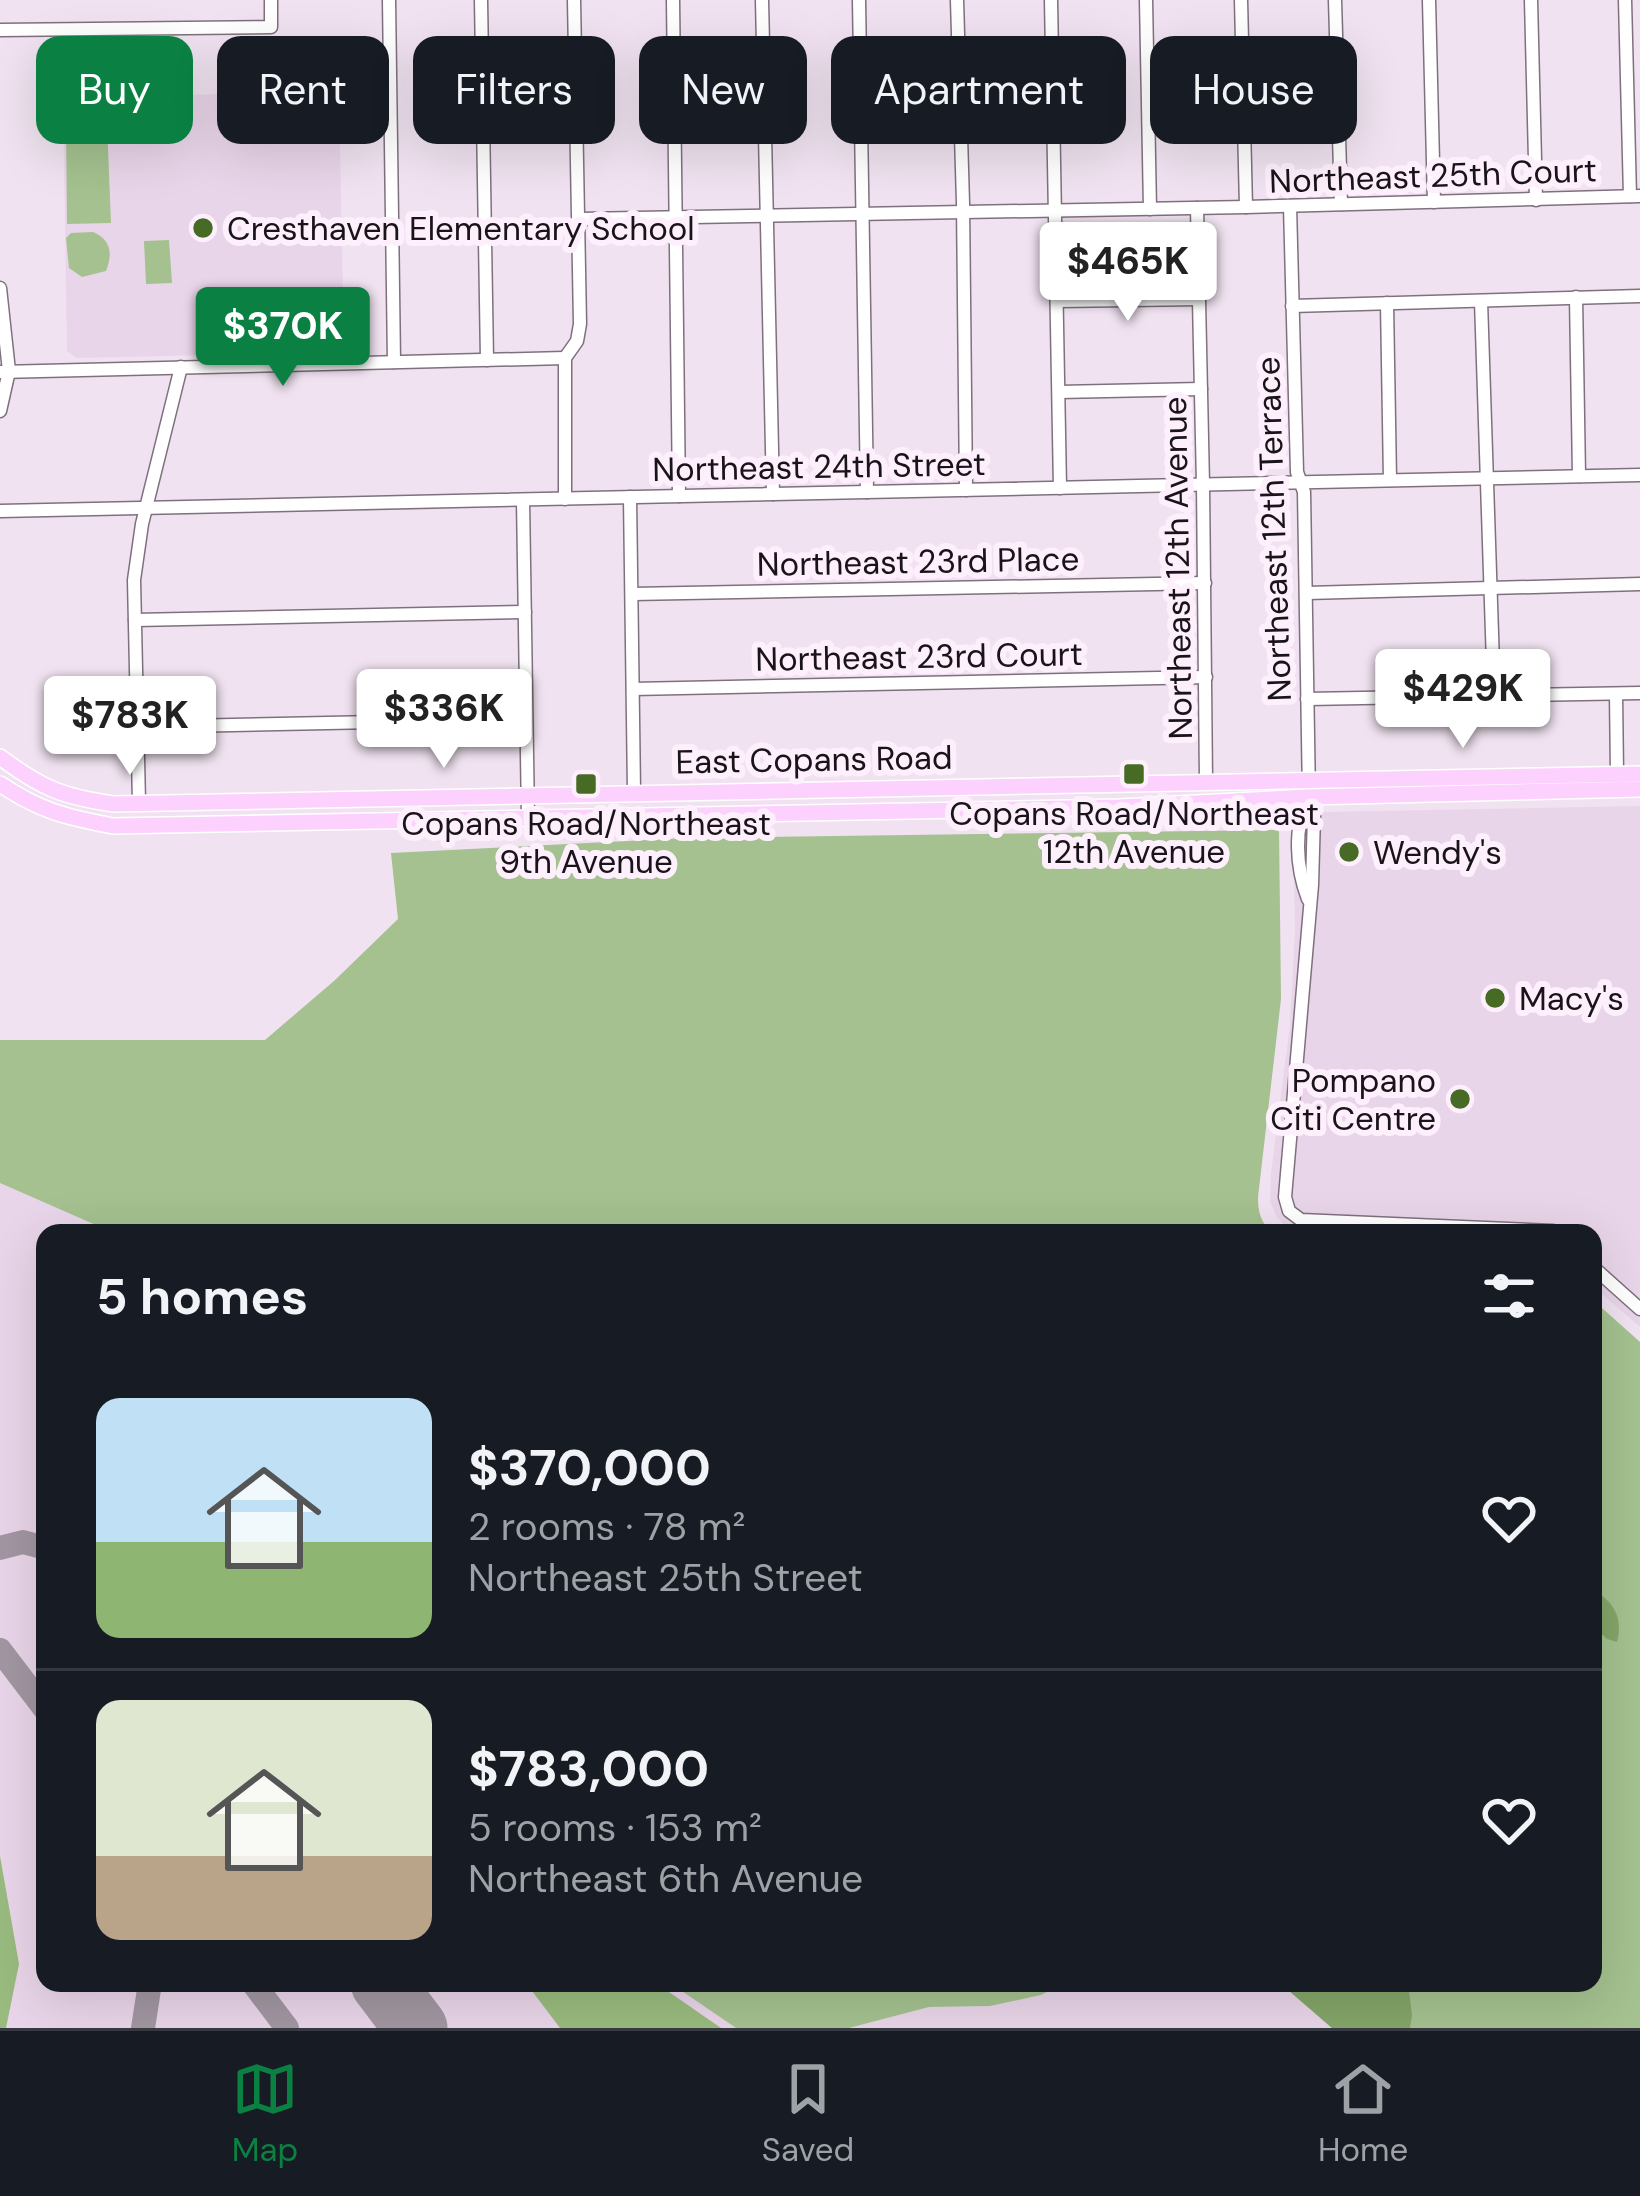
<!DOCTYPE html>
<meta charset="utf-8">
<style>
:root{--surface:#171b24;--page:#20242c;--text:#f1f3f6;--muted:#9ea1a6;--line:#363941;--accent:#0b8043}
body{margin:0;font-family:"DM Sans",sans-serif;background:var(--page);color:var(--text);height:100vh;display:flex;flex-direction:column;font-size:45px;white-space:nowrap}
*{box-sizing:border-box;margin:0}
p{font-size:39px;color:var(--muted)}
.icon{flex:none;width:66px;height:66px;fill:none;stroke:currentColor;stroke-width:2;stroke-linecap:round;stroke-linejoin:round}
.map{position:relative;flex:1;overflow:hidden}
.side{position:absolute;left:36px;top:1224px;width:1566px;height:768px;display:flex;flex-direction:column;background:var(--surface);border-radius:24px;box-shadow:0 12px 48px #0002}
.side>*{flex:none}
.banner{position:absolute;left:36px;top:36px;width:1569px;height:108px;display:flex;gap:24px}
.price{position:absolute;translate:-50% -102px;padding:0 27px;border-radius:12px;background:#fff;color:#222;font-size:39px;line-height:78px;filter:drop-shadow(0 3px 6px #0008)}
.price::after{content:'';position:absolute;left:50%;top:72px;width:36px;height:27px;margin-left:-18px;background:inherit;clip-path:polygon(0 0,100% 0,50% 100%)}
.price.selected{background:var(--accent);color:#fff}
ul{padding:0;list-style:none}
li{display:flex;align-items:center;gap:36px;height:300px;padding:0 60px}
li+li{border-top:3px solid var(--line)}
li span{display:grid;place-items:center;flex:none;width:336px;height:240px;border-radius:24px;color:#555}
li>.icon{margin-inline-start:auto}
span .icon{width:144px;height:144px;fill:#fffc;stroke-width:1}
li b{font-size:51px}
h2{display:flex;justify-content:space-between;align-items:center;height:144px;padding:0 60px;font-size:51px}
.tag{padding:0 42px;border-radius:24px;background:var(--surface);box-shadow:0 12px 48px #0002;font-size:42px;line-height:108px}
.tag.selected{background:var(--accent);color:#fff}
.dock{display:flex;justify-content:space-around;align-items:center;height:168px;border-top:3px solid var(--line);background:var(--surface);font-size:33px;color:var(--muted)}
.dock a{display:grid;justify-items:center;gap:6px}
.dock .selected{color:var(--accent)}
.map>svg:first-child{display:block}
.built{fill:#e9d5e9}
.green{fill:#a4c18f}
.forest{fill:#99bb7e}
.water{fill:#84a569}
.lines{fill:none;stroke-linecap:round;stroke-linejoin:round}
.taxiway{stroke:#a196a1;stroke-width:24}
.runway{stroke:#a196a1;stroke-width:63}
.minor-casing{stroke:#7e717d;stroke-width:15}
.major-casing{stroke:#fff;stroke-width:18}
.minor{stroke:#fff;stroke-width:12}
.major{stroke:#fdd1fd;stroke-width:15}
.poi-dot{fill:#476b24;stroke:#feeffd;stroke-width:4.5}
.labels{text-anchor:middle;stroke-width:12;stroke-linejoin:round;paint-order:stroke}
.street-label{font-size:33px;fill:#191419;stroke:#feeffd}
.poi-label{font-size:33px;fill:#191419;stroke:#feeffd;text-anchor:start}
</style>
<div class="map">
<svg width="1640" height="2028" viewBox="0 0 1640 2028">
<rect width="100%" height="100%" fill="#f0e2f0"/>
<!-- built -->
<g class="built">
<polygon points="339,92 344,352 77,358 67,351 63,106 70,97"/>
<polygon points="1640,806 1640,1327 1593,1286 1593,1233 1301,1233 1290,1231 1276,1216 1270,1201 1271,1173 1290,1025 1295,930 1293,828 1323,812"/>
<polygon points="0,1183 114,1233 45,1233 45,1983 670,1983 736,2028 0,2028"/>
<polygon points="1064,1983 1280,1983 1332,2028 849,2028 929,2007 990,2006 1041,1995"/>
</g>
<!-- green -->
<g class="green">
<polygon points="330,95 331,130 296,131 295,96"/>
<polygon points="107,123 111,223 67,224 66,123"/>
<path d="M93,232C111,240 113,253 106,271L82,277L69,268L66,238L71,233Z"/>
<polygon points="169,240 172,283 146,284 144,241"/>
<path d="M1279,830L1281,999L1258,1197C1258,1213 1261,1222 1272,1233H114L0,1183V1040H265L334,981L398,919L391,853L687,838Z"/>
<polygon points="1593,1300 1640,1342 1640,2028 1332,2028 1280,1983 1593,1983"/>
<polygon points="670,1983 1064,1983 1041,1995 990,2006 929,2007 849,2028 736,2028"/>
</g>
<!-- forest -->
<g class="forest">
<polygon points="0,1856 19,1964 6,2028 0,2028"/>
<polygon points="526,1983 656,1983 721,2028 560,2028"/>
</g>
<!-- water -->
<g class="water">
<path d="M1593,1590C1615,1602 1623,1619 1617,1642L1607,1639L1593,1626Z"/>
<polygon points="1280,1983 1408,1983 1412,2015 1410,2028 1332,2028"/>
</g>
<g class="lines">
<!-- taxiway -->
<g class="taxiway">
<polyline points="0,1548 23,1542 45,1548"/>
<polyline points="0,1650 45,1709"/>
<polyline points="253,1983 287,2028"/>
<polyline points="143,2028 150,1983"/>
</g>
<!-- runway -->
<polyline class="runway" points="382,1983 416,2028"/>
<defs>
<g id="minor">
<polyline points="389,0 394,362"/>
<polyline points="481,0 487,360"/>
<polyline points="673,0 679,496"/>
<polyline points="762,0 773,494"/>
<polyline points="859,0 867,492"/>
<polyline points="957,0 963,203 966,490"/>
<polyline points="1051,0 1060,488"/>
<polyline points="1146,0 1150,209"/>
<polyline points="1241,0 1246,207"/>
<polyline points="1335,0 1341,204"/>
<polyline points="1429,0 1434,202"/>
<polyline points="1531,0 1536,200"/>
<polyline points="1625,0 1630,196"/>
<polyline points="0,30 271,27 271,0"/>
<polyline points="1290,206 1297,472 1304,492 1309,797 1314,815 1312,885 1285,1197 1289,1211 1301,1220 1553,1231 1555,1233"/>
<polyline points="1197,208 1203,485 1206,783"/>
<polyline points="580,219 1246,207 1640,196"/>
<polyline points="0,288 9,371 0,411"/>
<polyline points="1576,297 1579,476"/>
<polyline points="1057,301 1199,299"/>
<polyline points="1481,301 1494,694"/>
<polyline points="1387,303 1390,480"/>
<polyline points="1292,306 1640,296"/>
<polyline points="0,372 565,358"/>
<polyline points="1059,392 1201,389"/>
<polyline points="630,497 634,792"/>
<polyline points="565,499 565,358 577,341 580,324 574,0"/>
<polyline points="523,500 528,818"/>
<polyline points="0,511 1640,475"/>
<polyline points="1307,593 1640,584"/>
<polyline points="632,594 1205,583"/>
<polyline points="135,620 525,612"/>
<polyline points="633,689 1206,677"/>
<polyline points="1616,694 1617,774"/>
<polyline points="1307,699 1640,693"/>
<polyline points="137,727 526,719"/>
<polyline points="139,803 134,580 142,524 181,367"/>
<path d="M1308,899C1296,868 1293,826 1309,797"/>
<polyline points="1593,1267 1640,1309"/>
</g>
<g id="major">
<path d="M0,757C41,788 63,797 114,804L1640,774"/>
<path d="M0,784C40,811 66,817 113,826L1119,807L1309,797L1640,789"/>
</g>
</defs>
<!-- minor casing -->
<use href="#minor" class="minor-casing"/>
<!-- major casing -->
<use href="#major" class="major-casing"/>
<!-- minor -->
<use href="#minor" class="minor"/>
<!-- major -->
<use href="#major" class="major"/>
</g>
<!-- markers -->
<g class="poi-dot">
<circle cx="203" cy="228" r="12"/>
<rect x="1122" y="762" width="24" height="24" rx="6"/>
<rect x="574" y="772" width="24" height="24" rx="6"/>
<circle cx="1349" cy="852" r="12"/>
<circle cx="1495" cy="998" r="12"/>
<circle cx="1460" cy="1099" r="12"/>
</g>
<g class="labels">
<!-- street labels -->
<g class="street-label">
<text transform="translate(1433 175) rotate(-2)" y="12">Northeast 25th Court</text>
<text transform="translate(819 466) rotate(-1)" y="12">Northeast 24th Street</text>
<text transform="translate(1273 529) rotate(-92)" y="12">Northeast 12th Terrace</text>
<text transform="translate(918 561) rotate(-1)" y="12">Northeast 23rd Place</text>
<text transform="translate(1177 568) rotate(-91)" y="12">Northeast 12th Avenue</text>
<text transform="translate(919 656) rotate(-1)" y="12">Northeast 23rd Court</text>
<text transform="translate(814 759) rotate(-1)" y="12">East Copans Road</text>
</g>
<!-- poi labels -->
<g class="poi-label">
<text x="227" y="240">Cresthaven Elementary School</text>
<text x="1134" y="825" text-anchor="middle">Copans Road/Northeast<tspan x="1134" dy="38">12th Avenue</tspan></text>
<text x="586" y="835" text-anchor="middle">Copans Road/Northeast<tspan x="586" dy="38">9th Avenue</tspan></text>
<text x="1373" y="864">Wendy's</text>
<text x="1519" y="1010">Macy's</text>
<text x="1436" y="1092" text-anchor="end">Pompano<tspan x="1436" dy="38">Citi Centre</tspan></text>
</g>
</g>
</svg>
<b class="price" style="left:1128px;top:324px">$465K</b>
<b class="price selected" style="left:283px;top:389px">$370K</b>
<b class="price" style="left:1463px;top:751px">$429K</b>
<b class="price" style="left:444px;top:771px">$336K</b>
<b class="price" style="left:130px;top:778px">$783K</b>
<div class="banner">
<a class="tag selected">Buy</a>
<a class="tag">Rent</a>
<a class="tag">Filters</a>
<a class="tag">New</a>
<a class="tag">Apartment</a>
<a class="tag">House</a>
</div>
<section class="side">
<h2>5 homes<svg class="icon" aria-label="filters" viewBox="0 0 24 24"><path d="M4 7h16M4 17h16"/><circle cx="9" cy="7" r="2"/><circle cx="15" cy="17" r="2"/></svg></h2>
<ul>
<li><span style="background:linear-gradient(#bfe0f5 60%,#8fb573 0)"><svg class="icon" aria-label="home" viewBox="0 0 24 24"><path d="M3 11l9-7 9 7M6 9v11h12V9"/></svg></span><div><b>$370,000</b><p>2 rooms · 78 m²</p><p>Northeast 25th Street</p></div><svg class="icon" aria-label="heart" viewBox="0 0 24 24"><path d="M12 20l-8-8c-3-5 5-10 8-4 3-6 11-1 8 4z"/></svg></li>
<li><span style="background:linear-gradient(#dfe7d0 65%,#b9a48a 0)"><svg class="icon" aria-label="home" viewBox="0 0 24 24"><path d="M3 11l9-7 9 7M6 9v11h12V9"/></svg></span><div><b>$783,000</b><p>5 rooms · 153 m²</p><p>Northeast 6th Avenue</p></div><svg class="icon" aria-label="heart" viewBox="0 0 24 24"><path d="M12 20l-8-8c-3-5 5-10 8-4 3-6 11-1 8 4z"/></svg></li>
</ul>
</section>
</div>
<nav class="dock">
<a class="selected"><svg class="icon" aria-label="map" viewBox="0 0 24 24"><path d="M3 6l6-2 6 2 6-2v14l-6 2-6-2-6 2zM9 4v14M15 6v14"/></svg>Map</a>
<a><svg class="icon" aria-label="saved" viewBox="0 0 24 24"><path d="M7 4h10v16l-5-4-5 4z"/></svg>Saved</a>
<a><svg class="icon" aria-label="home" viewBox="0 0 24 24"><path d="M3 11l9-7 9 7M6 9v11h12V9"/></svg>Home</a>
</nav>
